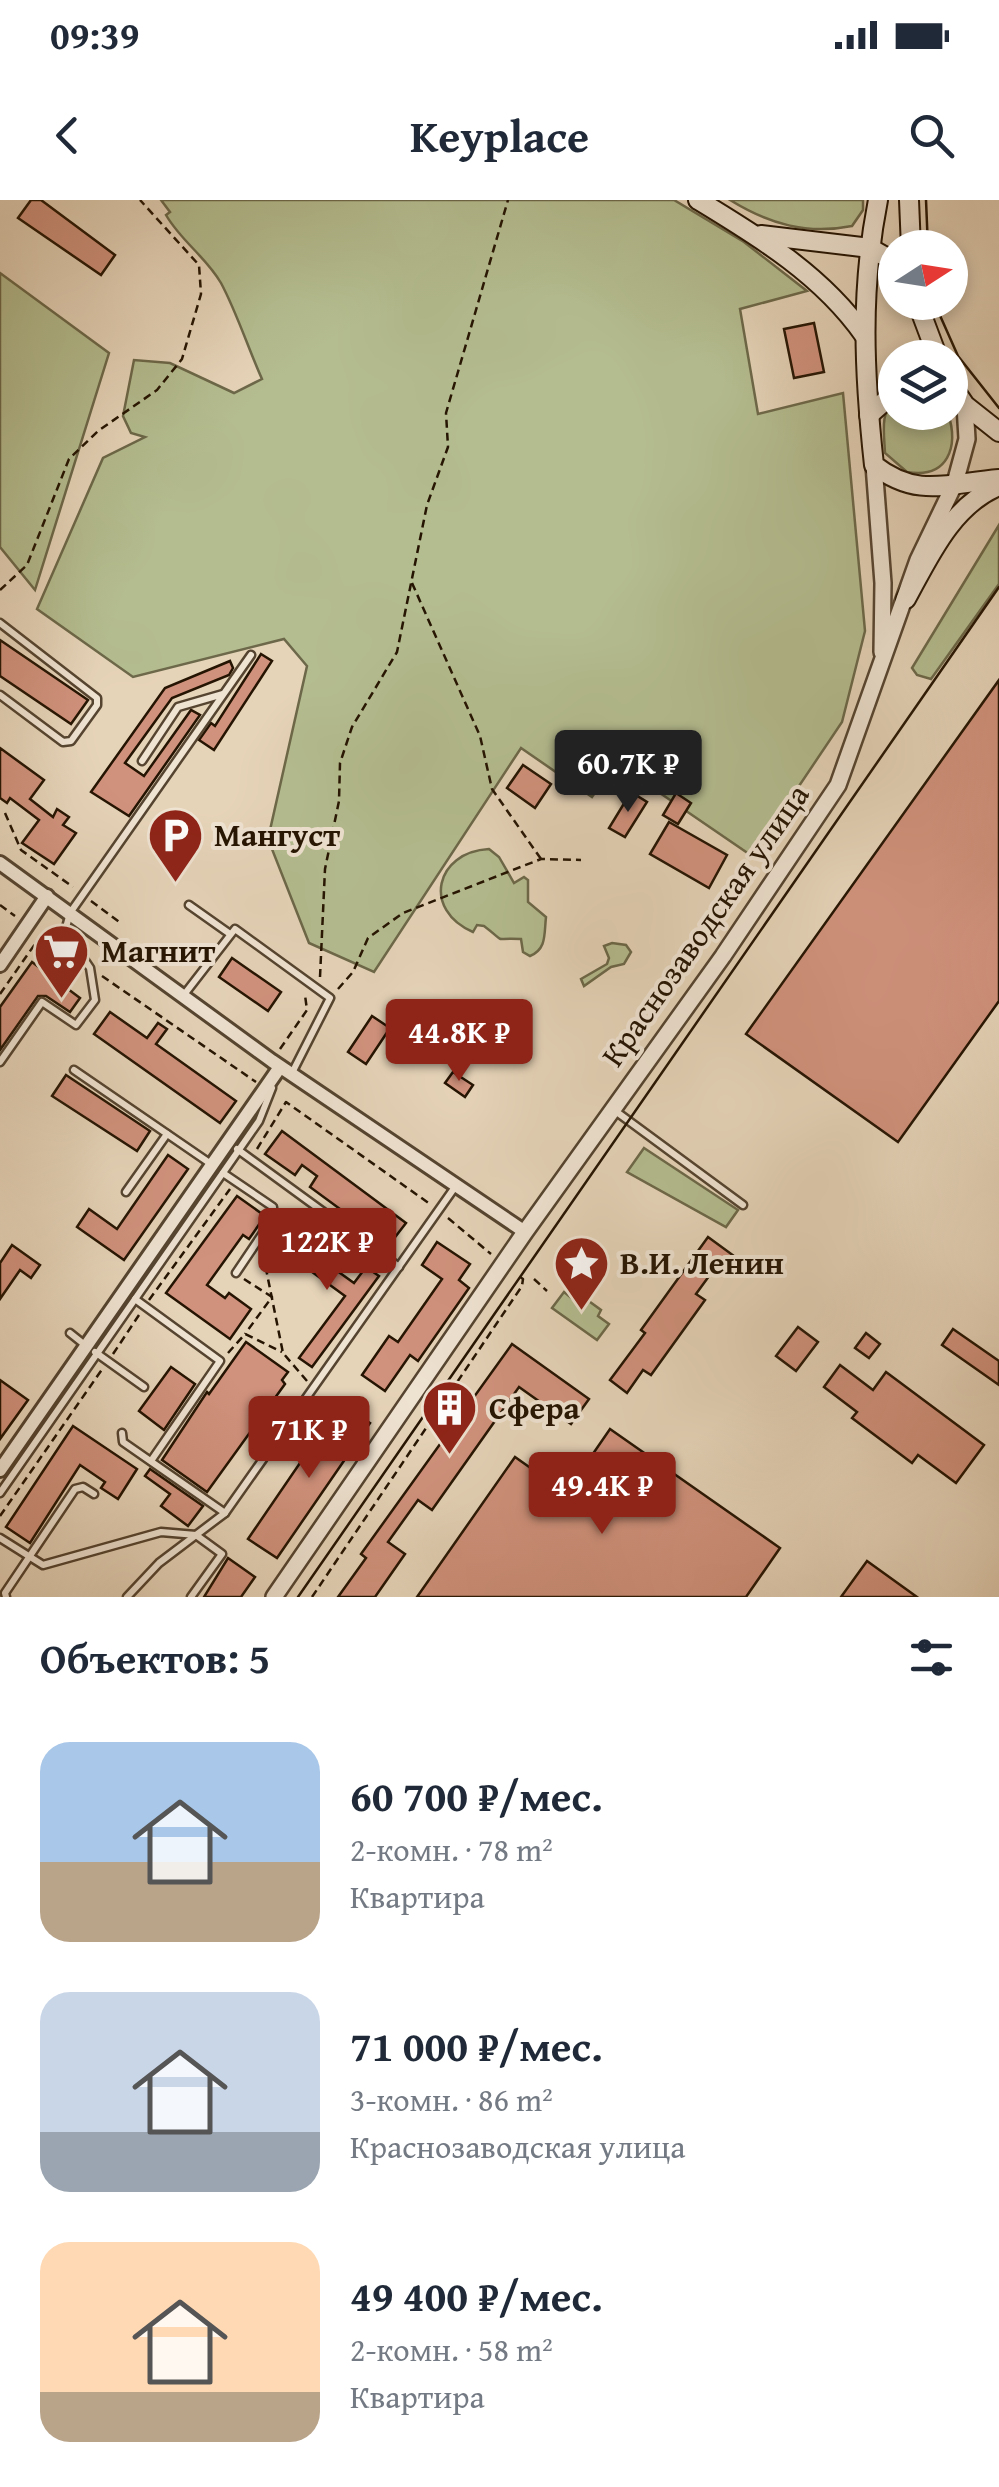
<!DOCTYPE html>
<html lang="ru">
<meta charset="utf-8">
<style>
:root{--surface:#fff;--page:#f6f6f7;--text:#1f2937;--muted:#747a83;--accent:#8f2418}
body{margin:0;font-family:"Gentium Book Plus",serif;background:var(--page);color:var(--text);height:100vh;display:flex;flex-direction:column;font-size:38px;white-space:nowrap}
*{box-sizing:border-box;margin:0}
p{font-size:32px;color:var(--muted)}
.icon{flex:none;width:55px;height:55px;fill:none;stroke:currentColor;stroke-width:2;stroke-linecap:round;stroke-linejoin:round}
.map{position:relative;height:1397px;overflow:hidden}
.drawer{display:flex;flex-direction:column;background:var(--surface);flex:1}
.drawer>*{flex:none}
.needle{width:65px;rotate:78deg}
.controls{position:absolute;left:878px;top:30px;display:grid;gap:20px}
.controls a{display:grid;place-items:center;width:90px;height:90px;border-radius:50%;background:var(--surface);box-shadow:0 5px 15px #0003;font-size:50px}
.price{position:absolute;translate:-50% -85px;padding:0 22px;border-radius:10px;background:var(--accent);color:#fff;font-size:32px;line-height:65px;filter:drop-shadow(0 2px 5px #0008)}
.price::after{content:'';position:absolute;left:50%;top:60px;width:30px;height:22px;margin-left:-15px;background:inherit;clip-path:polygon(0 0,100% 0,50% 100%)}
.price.active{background:#222;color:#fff}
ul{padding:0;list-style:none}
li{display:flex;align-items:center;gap:30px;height:250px;padding:0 40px}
li span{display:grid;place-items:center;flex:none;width:280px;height:200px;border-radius:30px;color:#555}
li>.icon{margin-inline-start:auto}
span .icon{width:120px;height:120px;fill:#fffc;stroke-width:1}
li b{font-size:42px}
h2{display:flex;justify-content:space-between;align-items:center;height:120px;padding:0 40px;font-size:42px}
.status{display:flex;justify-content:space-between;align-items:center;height:70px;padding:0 50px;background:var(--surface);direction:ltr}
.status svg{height:28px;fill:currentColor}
header{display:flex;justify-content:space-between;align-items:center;height:130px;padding:0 40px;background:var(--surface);font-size:45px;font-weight:800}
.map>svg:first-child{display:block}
.green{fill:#b4bd90;stroke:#6c6849;stroke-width:2.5}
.building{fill:#d1927d;stroke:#251402;stroke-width:2.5}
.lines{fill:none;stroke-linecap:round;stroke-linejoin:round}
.service-casing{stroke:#554430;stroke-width:11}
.minor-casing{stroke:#554430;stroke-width:18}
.tertiary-casing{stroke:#554430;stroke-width:20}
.secondary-casing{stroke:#251402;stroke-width:22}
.path{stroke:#251402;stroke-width:2.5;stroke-dasharray:8 5;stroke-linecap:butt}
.service{stroke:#efe3d2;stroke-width:6}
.minor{stroke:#efe3d2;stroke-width:12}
.tertiary{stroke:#efe3d2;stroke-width:15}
.secondary{stroke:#efe3d2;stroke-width:18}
.tram{stroke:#251402;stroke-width:2.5}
.labels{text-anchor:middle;stroke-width:8;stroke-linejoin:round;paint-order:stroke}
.poi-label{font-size:32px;font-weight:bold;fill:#251402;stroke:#efe3d2;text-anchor:start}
.street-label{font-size:32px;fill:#251402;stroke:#efe3d2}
</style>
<div class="status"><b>09:39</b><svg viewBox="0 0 49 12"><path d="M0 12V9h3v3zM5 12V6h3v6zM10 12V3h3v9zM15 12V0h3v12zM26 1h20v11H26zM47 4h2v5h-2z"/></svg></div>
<header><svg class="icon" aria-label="back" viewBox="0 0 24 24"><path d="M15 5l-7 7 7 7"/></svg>Keyplace<svg class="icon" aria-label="search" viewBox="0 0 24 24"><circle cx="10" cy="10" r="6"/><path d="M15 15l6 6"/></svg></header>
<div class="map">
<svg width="999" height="1397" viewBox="0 0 999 1397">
<rect width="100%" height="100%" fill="#e6d4b9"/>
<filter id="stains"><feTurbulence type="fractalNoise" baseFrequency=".002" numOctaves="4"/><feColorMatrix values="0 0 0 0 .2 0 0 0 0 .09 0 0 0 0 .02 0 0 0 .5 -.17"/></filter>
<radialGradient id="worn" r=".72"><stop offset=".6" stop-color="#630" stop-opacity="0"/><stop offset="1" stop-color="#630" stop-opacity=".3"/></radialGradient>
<!-- green -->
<g class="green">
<path d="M161,0H674L744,42L807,91L740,109L758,214L843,193L865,431L842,522L752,656L616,563L592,597L521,548L374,772L309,743L268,639L307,466L284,439L133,477L37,409L103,258L145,237L131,233L123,216L134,160L170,163L234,193L262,179C248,148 237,113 221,83C206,57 181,41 166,15L170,12Z"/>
<path d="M730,0H863V10L852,26C807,35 769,24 730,0Z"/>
<polygon points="0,73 109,153 35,390 0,347"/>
<path d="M895,197V212L948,213C959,247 948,279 907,272L885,253C884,232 880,213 895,197Z"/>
<polygon points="999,325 999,384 931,479 917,475 912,468"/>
<path d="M489,649L499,657L514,683L524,677L528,680V702L546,717C544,734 547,749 530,756L523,752L521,739C490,737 509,745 484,726L477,725L473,732C422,710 435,652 489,649Z"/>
<polygon points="612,743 626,745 631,752 624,764 611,767 584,786 581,779 607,764 609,758 604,746"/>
<polygon points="644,948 738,1010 726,1027 627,972"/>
<polygon points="564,1092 574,1100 579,1094 601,1110 598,1116 609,1124 597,1140 552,1108"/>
</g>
<!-- building -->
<g class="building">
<polygon points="31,0 41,0 115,55 101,75 18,18"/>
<polygon points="814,123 824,172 794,178 784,129"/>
<polygon points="0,440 88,500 71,524 0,476"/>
<polygon points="261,454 272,461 214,550 199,540 211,523 215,526"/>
<polygon points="230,461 233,468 229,475 172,498 125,563 144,576 191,510 200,515 129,616 91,592 165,488"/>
<polygon points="999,480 999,801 898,942 746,834"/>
<polygon points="0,548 44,580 30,599 53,617 57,609 69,617 63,625 76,633 54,664 22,643 39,620 10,598 7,603 0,598"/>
<polygon points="523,565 551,584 535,608 507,588"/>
<polygon points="631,592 647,602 625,637 609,628"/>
<polygon points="676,593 691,603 678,624 663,615"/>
<polygon points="669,622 727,655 709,688 650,654"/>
<polygon points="232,758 281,792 268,811 219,777"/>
<polygon points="32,762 80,798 70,812 46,796 38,796 0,850 0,807"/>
<polygon points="110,812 147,838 158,823 167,829 156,844 236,901 220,923 94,834"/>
<polygon points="372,816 390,828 366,864 348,852"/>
<polygon points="453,872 473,885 465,897 445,883"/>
<polygon points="66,875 150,931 137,951 52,896"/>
<polygon points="282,931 406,1023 389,1045 310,987 317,976 302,965 295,975 265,954"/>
<polygon points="168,955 188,969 124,1060 77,1027 89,1009 117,1029"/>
<polygon points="237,996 265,1016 249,1039 243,1035 207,1085 225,1098 229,1093 251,1109 230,1139 166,1093"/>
<polygon points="280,1030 354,1083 366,1067 379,1076 312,1167 299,1158 345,1096 271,1042"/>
<polygon points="708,1037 734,1056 727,1067 720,1061 696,1094 705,1100 651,1175 643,1170 627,1193 610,1180 645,1133 641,1130"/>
<polygon points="437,1042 470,1064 459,1080 469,1088 418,1161 410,1155 385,1191 362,1175 389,1136 398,1142 442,1079 422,1065"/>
<polygon points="12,1045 40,1065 31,1078 20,1070 0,1099 0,1063"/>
<polygon points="798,1127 818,1142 796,1171 776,1156"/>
<polygon points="953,1129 999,1161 999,1185 942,1145"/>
<polygon points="866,1133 880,1144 869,1158 855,1148"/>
<polygon points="246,1142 288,1172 282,1180 285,1184 207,1292 162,1260 207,1192 209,1194"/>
<polygon points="512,1144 589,1199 571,1224 519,1187 432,1310 418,1300 388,1342 405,1354 375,1397 338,1397 366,1358 361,1354"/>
<polygon points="840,1165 873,1190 886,1172 984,1245 956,1283 918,1255 912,1263 852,1218 857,1212 824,1187"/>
<polygon points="171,1167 195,1184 164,1230 139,1211"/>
<polygon points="0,1180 28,1200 0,1239"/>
<polygon points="341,1203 370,1223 277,1358 248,1339"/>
<polygon points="73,1226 137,1269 118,1299 101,1288 105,1282 80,1265 30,1343 6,1327"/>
<polygon points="610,1229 780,1348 746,1397 417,1397 515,1257 566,1293"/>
<polygon points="150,1269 203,1306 188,1326 161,1306 170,1294 145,1276"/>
<polygon points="228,1358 255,1377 241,1397 204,1397"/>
<polygon points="867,1361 917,1397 841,1397"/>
</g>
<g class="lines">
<defs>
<g id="service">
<polyline points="0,423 97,498 97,505 71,541 63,542 0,495"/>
<polyline points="142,561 178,507 223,494"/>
<polyline points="189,705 230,734"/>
<polyline points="183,796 235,729 330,798 292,873"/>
<polyline points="0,862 42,802 76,825 95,800 90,768 65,731 70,713 251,455"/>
<polyline points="74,870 211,964"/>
<polyline points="614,910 743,1005"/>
<polyline points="237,949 399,1067"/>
<polyline points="223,973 273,1007 273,1018 236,1073"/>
<polyline points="126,992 167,934"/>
<polyline points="135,1099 220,1161 151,1261"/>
<polyline points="70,1133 85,1145"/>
<polyline points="95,1152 144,1187"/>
<polyline points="122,1233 123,1242 225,1313"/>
<polyline points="0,1293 259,921 272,888"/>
<polyline points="0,1338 43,1365 161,1332 196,1335 222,1354 191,1397"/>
<polyline points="6,1397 5,1393 75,1289 83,1287 94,1294"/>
<polyline points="127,1397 159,1363 225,1313 455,987"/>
</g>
<g id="minor">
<polyline points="0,663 272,861 525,1032"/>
<polyline points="0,765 47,696"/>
<polyline points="0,1270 280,867"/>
</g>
<g id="tertiary">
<polyline points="874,265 883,383 882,452"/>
<polyline points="274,1397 525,1032 723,756 838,585 918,360 955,283 967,239 965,205"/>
</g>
<g id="secondary">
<path d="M698,0C759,37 822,75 864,135"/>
<path d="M878,0C860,91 864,173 874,265C917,299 949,283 999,279"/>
<polyline points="909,0 911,48"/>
<polyline points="761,35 870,48 895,62"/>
<polyline points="917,102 938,158"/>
<polyline points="950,183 965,205 999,232"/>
<polyline points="869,215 895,192"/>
<path d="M906,399C929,357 952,305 999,286"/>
</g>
</defs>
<!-- service casing -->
<use href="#service" class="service-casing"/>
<!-- minor casing -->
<use href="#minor" class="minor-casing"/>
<!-- tertiary casing -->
<use href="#tertiary" class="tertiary-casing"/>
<!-- secondary casing -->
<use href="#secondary" class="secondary-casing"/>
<!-- path -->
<g class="path">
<polyline points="412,383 480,536 492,589 541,659"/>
<polyline points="0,390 27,365 69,259 98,231 157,190 182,159 201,94 199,65 140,0"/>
<polyline points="5,613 21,650 73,687"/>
<polyline points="91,701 122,724"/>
<polyline points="0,705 15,716"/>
<polyline points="102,776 256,882"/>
<polyline points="320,777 325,669 339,601 340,563 352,527 397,452 427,305 448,247 446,213 508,0"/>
<polyline points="338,789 353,772 368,738 403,713 541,659 581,660"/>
<polyline points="0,794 42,734 66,751"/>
<polyline points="280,849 307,810 305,795"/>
<polyline points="257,949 286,902 430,1004"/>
<polyline points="448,1018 491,1054"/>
<polyline points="263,1054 283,1153 307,1181"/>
<polyline points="244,1079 272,1097 245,1134"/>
<polyline points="534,1079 547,1091"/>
<polyline points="149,1100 230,989"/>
<polyline points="228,1153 245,1134 282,1152"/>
<polyline points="113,1154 139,1115"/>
<polyline points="0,1316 103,1168"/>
<polyline points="312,1397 522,1086 523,1079 517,1075"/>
</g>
<!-- service -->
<use href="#service" class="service"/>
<!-- minor -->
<use href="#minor" class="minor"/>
<!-- tertiary -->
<use href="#tertiary" class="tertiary"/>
<!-- secondary -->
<use href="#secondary" class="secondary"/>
<!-- tram -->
<g class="tram">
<polyline points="926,0 928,48"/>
<polyline points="934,102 958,156 999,208"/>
<polyline points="298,1397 999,387"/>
</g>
</g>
<!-- icons -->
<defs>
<symbol id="parking-pin" viewBox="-11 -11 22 30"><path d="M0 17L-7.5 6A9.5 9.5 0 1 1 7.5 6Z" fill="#8f2418" stroke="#efe3d2"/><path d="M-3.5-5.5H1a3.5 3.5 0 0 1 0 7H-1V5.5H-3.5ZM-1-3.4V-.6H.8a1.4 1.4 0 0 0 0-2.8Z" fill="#fff"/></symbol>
<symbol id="supermarket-pin" viewBox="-11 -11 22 30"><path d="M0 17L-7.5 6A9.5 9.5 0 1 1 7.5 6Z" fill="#8f2418" stroke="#efe3d2"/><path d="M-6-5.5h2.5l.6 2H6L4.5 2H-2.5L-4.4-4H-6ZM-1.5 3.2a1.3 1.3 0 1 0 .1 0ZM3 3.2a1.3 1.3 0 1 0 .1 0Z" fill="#fff"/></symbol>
<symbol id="sight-pin" viewBox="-11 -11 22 30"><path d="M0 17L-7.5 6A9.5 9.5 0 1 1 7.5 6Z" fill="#8f2418" stroke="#efe3d2"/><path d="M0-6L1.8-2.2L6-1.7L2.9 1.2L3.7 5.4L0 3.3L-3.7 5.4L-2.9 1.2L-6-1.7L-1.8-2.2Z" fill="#fff"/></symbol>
<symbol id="building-pin" viewBox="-11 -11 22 30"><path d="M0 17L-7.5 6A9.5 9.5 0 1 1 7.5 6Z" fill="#8f2418" stroke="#efe3d2"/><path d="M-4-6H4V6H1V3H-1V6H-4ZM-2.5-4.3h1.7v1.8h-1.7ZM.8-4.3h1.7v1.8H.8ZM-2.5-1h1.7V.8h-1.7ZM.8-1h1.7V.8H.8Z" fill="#fff"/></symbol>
</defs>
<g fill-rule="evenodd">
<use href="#parking-pin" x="144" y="604" width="63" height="86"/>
<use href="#supermarket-pin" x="30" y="720" width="63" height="86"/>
<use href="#sight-pin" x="550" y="1032" width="63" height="86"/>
<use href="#building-pin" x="418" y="1176" width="63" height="86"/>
</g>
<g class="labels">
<!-- poi labels -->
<g class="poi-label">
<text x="214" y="646">Мангуст</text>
<text x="101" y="762">Магнит</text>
<text x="620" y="1074">В.И. Ленин</text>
<text x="489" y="1219">Сфера</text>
</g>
<!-- street labels -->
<g class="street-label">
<text transform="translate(705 725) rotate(-55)" y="11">Краснозаводская улица</text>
</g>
</g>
<rect width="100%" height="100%" filter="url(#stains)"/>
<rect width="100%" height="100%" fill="url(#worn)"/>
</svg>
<div class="controls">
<a><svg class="needle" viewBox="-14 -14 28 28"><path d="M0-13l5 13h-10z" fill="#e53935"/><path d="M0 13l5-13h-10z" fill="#747a83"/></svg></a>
<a><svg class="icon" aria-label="layers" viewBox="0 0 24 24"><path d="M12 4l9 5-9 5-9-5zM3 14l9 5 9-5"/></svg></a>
</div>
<b class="price active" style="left:628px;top:615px">60.7K ₽</b>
<b class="price" style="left:459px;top:884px">44.8K ₽</b>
<b class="price" style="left:327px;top:1093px">122K ₽</b>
<b class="price" style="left:309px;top:1281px">71K ₽</b>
<b class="price" style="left:602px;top:1337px">49.4K ₽</b>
</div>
<section class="drawer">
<h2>Объектов: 5<svg class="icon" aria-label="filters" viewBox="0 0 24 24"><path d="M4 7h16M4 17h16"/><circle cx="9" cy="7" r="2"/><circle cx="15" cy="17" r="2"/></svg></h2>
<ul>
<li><span style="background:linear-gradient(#a9c7e8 60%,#b9a48a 0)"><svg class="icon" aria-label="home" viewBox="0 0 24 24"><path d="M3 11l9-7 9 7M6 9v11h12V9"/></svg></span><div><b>60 700 ₽/мес.</b><p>2-комн. · 78 m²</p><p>Квартира</p></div></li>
<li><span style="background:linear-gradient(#c9d6e8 70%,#9aa5b1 0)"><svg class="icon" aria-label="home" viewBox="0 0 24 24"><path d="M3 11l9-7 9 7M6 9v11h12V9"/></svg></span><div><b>71 000 ₽/мес.</b><p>3-комн. · 86 m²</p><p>Краснозаводская улица</p></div></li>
<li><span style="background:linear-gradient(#ffd9b3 75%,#b9a48a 0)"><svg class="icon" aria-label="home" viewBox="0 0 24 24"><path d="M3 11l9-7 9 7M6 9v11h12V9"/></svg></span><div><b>49 400 ₽/мес.</b><p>2-комн. · 58 m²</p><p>Квартира</p></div></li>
</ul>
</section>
